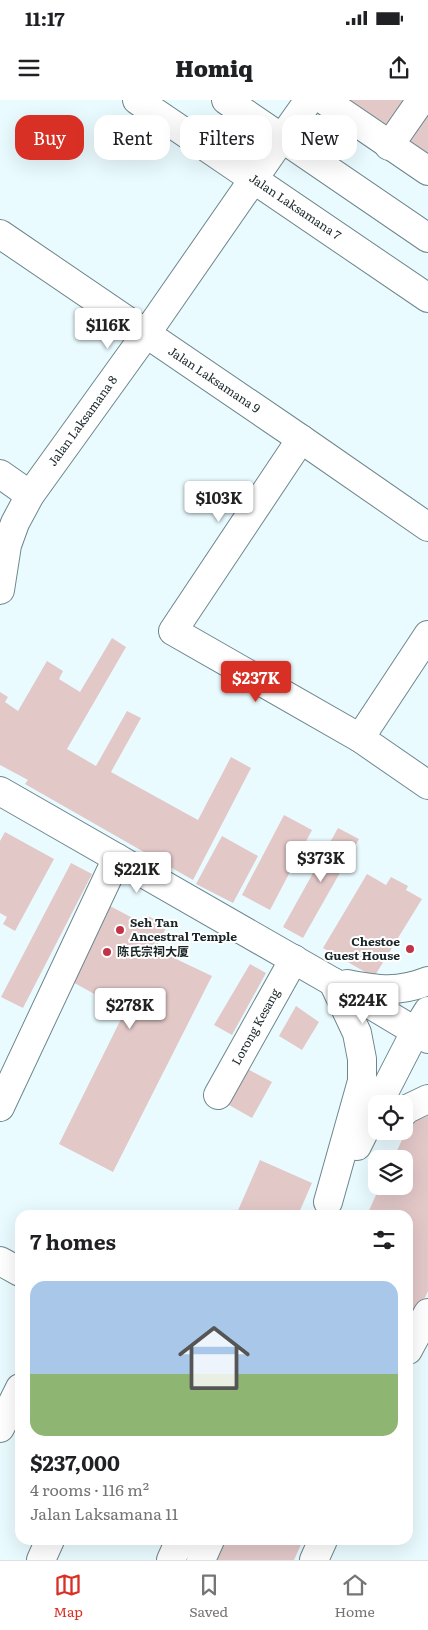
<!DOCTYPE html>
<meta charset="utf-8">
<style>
:root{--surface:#fff;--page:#f6f6f6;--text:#202124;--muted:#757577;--line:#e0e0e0;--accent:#d93025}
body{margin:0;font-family:Literata,"Noto Sans SC",serif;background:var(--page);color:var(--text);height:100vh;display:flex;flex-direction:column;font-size:19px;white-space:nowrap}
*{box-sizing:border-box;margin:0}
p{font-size:16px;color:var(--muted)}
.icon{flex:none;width:28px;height:28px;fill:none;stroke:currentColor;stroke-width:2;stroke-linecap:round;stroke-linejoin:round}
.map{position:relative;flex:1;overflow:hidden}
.sheet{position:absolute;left:15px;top:1110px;width:398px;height:335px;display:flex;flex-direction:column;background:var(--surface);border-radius:15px;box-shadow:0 5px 20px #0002}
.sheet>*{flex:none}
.top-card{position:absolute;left:15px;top:15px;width:399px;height:45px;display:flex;gap:10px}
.fabs{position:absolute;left:368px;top:995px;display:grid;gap:10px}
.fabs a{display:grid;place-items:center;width:45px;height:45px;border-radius:10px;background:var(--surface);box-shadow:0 5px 20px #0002;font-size:25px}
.price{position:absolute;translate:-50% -42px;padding:0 11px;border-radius:5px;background:#fff;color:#222;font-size:16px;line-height:32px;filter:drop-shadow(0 1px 2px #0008)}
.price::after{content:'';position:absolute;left:50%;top:30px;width:15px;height:11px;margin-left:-8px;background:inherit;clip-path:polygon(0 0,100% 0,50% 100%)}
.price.selected{background:var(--accent);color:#fff}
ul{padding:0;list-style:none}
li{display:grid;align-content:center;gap:10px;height:265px;padding:0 15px}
li span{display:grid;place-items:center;height:155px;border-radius:15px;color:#555}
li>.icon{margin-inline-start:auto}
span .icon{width:90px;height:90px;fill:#fffc;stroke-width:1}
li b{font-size:21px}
h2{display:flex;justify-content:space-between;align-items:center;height:60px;padding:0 15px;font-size:21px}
.tag{padding:0 18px;border-radius:15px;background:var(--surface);box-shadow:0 5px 20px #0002;font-size:18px;line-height:45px}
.tag.selected{background:var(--accent);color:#fff}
.status{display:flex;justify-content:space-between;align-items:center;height:35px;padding:0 25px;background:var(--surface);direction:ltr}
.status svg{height:14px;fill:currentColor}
header{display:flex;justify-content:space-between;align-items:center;height:65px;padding:0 15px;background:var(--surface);font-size:22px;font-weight:800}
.menu{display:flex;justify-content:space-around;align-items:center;height:70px;border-top:1px solid var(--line);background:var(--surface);font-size:14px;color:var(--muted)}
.menu a{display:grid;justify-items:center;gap:2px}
.menu .selected{color:var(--accent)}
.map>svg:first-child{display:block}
.building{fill:#e3c8c8}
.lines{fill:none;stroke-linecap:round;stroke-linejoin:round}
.minor-casing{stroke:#6d868c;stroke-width:30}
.major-casing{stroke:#6d868c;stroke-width:30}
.minor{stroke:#fff;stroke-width:28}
.major{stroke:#fff;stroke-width:28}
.poi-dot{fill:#c33346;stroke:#fff;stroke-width:2}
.labels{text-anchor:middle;stroke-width:4;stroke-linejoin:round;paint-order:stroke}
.street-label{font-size:12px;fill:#1a2527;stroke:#fff}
.poi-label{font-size:12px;font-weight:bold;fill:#1a2527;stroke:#fff;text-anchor:start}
</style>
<div class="status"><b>11:17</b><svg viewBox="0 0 49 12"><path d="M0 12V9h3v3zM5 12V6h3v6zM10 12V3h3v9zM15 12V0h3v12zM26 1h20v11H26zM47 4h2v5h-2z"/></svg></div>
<header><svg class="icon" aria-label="menu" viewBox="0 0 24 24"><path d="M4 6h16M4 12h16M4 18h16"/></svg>Homiq<svg class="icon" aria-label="share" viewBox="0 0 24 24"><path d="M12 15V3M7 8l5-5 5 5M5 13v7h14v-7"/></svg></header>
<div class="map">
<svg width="428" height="1460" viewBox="0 0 428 1460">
<rect width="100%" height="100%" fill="#eafbff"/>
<!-- building -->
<g class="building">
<polygon points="344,0 410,0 389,31"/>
<polygon points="428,14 428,54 409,41"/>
<polygon points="112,538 126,547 67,649 96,666 127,611 141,618 111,672 198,720 231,657 251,668 193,780 25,684 28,680 0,665 0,592 8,597 5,602 18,611 47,561 63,571 59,579 80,592"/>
<polygon points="284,715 312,730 270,810 242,795"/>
<polygon points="338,728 359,739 303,838 283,827"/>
<polygon points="5,732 54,759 15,831 3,824 7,817 0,813 0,741"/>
<polygon points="222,736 258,756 233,803 196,784"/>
<polygon points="71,763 92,774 23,908 1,897"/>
<polygon points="367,774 386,785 391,777 408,786 406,790 422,799 374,877 323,848"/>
<polygon points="110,806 144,824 148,816 167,826 155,849 212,876 113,1072 59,1044 125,911 69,880"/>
<polygon points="250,864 266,873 232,935 214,925"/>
<polygon points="296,906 319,922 302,950 279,936"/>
<polygon points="242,966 272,982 252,1018 222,1001"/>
<polygon points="428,1016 428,1191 416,1217 408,1212 408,1115 367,1115 380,1086 404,1086 404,1059 393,1059 410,1023"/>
<polygon points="260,1060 312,1083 298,1115 236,1115"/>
<polygon points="221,1440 303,1440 294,1460 213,1460"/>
</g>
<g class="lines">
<defs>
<g id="minor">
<polyline points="137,0 428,198"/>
<polyline points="226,0 428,138"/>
<polyline points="324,0 428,71"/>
<polyline points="389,46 421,0"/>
<polyline points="0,134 301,339 428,427"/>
<polyline points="301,339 173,531 360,638 428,685"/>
<polyline points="0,374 30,395"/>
<polyline points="0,490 7,445 15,423 30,395 146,234 282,38 309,0"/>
<polyline points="360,638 428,535"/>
<polyline points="218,995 294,859"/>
<polyline points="0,1007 117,758"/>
<polyline points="0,1161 20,1172"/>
<polyline points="408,1250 428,1213"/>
<polyline points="0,1328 20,1288"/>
<polyline points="41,1460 50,1440"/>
<polyline points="201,1460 210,1440"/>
<polyline points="314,1460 323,1440"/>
</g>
<g id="major">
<polyline points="0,691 333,882 428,939"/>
<path d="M347,884C378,890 398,893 428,881"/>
<polyline points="378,1004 415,932 428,911"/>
<polyline points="404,1012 407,1009 428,999"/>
<polyline points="357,1046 376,1008"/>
<polyline points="328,1102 362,981 362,959 357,933 333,882"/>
<polyline points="171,1460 180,1440"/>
</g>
</defs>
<!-- minor casing -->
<use href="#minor" class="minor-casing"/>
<!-- major casing -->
<use href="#major" class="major-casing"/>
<!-- minor -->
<use href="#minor" class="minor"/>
<!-- major -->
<use href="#major" class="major"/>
</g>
<!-- markers -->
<g class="poi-dot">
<circle cx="120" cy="830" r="5"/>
<circle cx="410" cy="849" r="5"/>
<circle cx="107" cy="852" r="5"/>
</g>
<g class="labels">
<!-- street labels -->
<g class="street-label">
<text transform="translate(295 107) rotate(34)" y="4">Jalan Laksamana 7</text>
<text transform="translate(214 280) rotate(34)" y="4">Jalan Laksamana 9</text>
<text transform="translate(83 321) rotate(-54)" y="4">Jalan Laksamana 8</text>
<text transform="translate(256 927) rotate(-61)" y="4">Lorong Kesang</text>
</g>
<!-- poi labels -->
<g class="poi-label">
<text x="130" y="827">Seh Tan<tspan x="130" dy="14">Ancestral Temple</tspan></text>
<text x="400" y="846" text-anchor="end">Chestoe<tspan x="400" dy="14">Guest House</tspan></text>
<text x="117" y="856">陈氏宗祠大厦</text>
</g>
</g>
</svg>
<div class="fabs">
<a><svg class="icon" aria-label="locate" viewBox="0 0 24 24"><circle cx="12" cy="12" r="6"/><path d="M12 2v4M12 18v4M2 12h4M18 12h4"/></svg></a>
<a><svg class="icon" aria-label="layers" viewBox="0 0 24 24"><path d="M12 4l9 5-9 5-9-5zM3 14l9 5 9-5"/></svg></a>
</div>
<b class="price" style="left:108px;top:250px">$116K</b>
<b class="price" style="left:219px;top:423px">$103K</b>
<b class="price selected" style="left:256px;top:603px">$237K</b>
<b class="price" style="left:321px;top:783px">$373K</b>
<b class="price" style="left:137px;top:794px">$221K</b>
<b class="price" style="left:363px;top:925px">$224K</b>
<b class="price" style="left:130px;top:930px">$278K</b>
<div class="top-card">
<a class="tag selected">Buy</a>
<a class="tag">Rent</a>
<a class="tag">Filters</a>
<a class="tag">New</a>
</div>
<section class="sheet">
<h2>7 homes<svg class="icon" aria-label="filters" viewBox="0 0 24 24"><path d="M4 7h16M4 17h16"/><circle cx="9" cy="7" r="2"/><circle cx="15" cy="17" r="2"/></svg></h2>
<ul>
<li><span style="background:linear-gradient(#a9c7e8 60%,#8fb573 0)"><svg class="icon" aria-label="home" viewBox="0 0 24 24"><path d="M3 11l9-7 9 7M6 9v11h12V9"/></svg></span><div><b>$237,000</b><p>4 rooms · 116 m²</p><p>Jalan Laksamana 11</p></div></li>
</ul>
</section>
</div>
<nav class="menu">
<a class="selected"><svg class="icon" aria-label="map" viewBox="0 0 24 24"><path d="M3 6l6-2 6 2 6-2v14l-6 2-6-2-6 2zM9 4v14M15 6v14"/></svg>Map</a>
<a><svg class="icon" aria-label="saved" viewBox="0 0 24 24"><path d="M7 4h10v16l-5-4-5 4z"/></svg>Saved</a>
<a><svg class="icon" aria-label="home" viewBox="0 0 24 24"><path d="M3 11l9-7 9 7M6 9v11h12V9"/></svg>Home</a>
</nav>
